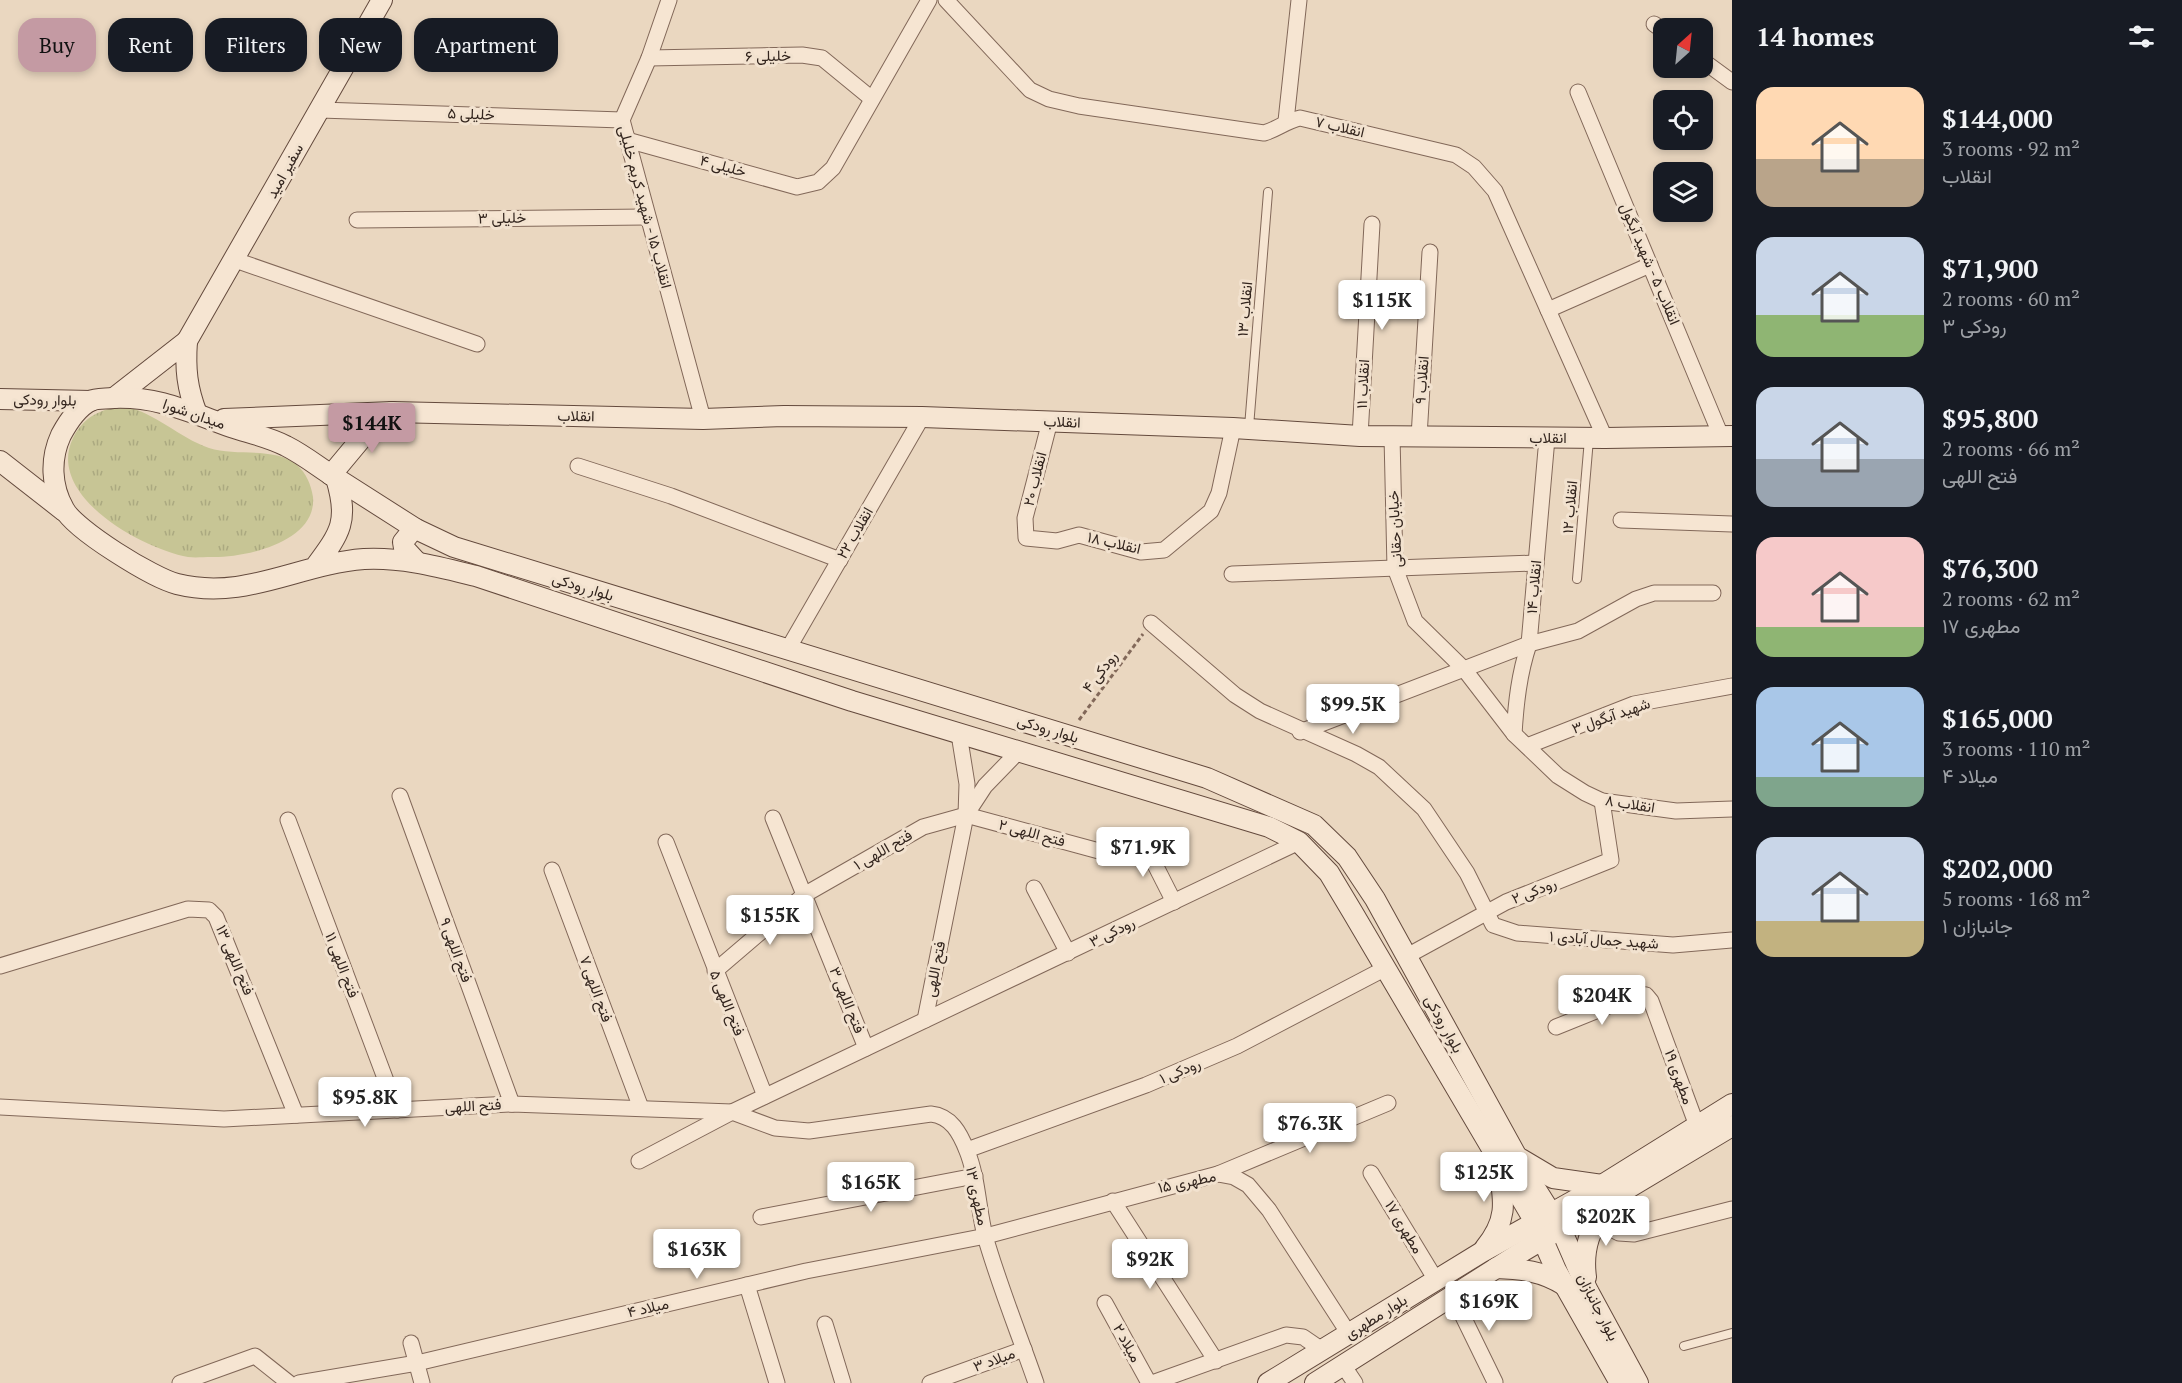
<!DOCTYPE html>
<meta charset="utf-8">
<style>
:root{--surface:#171b24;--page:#242831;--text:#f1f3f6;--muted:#9ea1a6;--accent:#c49aa3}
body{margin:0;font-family:"PT Serif",Vazirmatn,serif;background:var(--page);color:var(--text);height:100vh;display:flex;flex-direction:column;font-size:22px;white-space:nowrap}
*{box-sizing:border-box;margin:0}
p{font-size:20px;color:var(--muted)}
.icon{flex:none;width:33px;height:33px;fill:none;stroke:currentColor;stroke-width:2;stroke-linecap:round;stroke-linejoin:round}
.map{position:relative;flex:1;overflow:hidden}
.sheet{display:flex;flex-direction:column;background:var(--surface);width:450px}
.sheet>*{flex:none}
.hud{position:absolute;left:18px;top:18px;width:570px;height:54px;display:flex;gap:12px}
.needle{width:39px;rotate:27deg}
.fabs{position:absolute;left:1653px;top:18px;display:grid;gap:12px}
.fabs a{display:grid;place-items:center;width:60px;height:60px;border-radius:12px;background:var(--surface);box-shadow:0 3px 9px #0003;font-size:30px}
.price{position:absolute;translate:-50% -51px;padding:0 14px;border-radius:6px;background:#fff;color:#222;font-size:20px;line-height:39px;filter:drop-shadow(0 2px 3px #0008)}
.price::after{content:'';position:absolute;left:50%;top:36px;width:18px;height:14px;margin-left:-9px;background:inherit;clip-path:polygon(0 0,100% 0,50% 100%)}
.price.active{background:var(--accent);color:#111}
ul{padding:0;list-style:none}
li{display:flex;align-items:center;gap:18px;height:150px;padding:0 24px}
li span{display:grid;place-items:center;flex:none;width:168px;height:120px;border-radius:18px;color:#555}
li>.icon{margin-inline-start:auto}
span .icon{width:72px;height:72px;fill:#fffc;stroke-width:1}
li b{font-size:26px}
h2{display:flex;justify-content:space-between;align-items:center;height:72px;padding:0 24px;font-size:26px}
.chip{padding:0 21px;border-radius:18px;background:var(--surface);box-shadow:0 3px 9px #0003;font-size:21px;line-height:54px}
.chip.active{background:var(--accent);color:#111}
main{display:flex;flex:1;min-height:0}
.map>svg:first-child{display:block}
.grass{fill:url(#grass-tufts)}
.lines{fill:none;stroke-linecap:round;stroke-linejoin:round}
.lane-casing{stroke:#826859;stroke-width:10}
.street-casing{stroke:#826859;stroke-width:17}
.secondary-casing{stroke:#644a3d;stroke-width:22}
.path{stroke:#826859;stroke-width:3;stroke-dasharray:4.5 3;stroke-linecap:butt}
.lane{stroke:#f6e5d2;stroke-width:8}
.street{stroke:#f6e5d2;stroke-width:15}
.secondary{stroke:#f6e5d2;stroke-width:20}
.labels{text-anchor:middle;stroke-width:6;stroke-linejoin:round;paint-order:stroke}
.street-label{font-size:15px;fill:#32241d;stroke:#f2e2cf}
</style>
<main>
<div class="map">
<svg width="1732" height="1383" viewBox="0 0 1732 1383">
<defs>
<pattern id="grass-tufts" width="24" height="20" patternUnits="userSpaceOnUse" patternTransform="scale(1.5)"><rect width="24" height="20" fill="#c7c595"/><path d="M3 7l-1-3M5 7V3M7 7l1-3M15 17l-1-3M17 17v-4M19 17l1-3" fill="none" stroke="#aba980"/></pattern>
</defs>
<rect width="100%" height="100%" fill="#ead7c0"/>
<!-- grass -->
<path class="grass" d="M124,406C156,413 178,437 209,448C236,457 274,446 297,465C306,473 311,484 313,497C317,542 245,558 211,557C204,557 195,558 188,557C143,549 45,496 73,438C84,416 101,409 124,406Z"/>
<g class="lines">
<defs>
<g id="lane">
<polyline points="1249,427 1268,192"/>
<polyline points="1577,579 1589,439"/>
<polyline points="1684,1346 1732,1333"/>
</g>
<g id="street">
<polyline points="669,0 649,58 622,120 703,419"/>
<path d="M946,0L1030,90L1049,99L1079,106L1264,133C1278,129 1286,121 1300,118L1456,155L1474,167L1495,191L1605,438"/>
<polyline points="1654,24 1664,31"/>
<polyline points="649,58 802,55 822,58 872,99"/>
<polyline points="1702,60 1732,82"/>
<polyline points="1578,92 1721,436"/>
<polyline points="320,110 622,120"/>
<polyline points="1286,121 1299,0"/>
<polyline points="627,140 797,187 818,182 833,168 929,0"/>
<polyline points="357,220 646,217"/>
<polyline points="235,260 477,344"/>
<polyline points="1548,310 1650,265"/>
<polyline points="1050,421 1025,518 1026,538 1057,541 1079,535 1141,552 1164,550 1211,511 1219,493 1233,428"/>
<polyline points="1360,436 1372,224"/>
<polyline points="1392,436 1395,568 1415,621 1464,669 1514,734 1558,776 1585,793 1602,801 1676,811 1732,809"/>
<polyline points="1419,437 1430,252"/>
<polyline points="578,466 671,496 840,560"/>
<polyline points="1621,520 1732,524"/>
<polyline points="1232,574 1536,563"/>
<polyline points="1151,623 1235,695 1260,711 1356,754 1379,767 1424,809 1467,873 1493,925 1517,933 1673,945 1732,940"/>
<polyline points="788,649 922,417"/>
<polyline points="1300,732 1529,644 1578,631 1636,599 1654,593 1713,593"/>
<path d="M1514,734C1516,703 1519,674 1529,644L1547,438"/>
<polyline points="1527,746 1634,704 1732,686"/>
<polyline points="400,796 512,1104"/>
<polyline points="966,815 1099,851"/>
<polyline points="966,815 985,786 1018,752"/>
<polyline points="773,818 866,1048"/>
<polyline points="288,820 397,1110"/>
<polyline points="1142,839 1174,902"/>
<polyline points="666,842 765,1096"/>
<polyline points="552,870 641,1108"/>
<polyline points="1034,888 1068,953"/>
<polyline points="1407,956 1506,902 1611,860 1602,801"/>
<polyline points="0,966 188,909 209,910 216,917 296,1115"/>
<polyline points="715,971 804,895 923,827 966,815"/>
<polyline points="925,1020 966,815 967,784 959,734"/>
<polyline points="1556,1027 1638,994 1646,995 1651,1001 1697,1126"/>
<path d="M0,1107L224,1119L512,1104L732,1112L775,1128L809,1131L931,1114C951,1116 960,1133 967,1151C978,1178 978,1208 985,1236C999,1285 1019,1334 1036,1383"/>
<polyline points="967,1150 1146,1085 1237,1046 1384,969"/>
<polyline points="639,1161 732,1112 1299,842"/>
<polyline points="1371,1173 1436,1280"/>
<polyline points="1218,1174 1388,1103"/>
<polyline points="1113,1201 1216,1361"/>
<polyline points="761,1217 975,1176"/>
<polyline points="1596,1221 1619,1233 1634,1234 1732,1209"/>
<polyline points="747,1285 777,1383"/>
<polyline points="1453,1296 1495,1382"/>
<polyline points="1105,1303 1149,1383"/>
<polyline points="825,1324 843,1383"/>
<polyline points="411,1343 422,1383"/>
<polyline points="1343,1365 1355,1383"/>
<polyline points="180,1383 255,1356 289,1383"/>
<polyline points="299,1383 417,1363 806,1271 986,1236 1218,1174 1234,1177 1248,1185 1269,1210 1349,1334"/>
<polyline points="930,1383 1024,1349"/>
<polyline points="1152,1383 1286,1335 1303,1337 1322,1350"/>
</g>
<g id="secondary">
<polyline points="187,341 382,0"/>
<path d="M114,398L187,341C185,369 187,388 197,414"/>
<polyline points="0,399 91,401"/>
<polyline points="224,419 392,412 703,419 784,416 922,417 1233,428 1360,436 1605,438 1732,436"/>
<polyline points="0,461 64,511"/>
<polyline points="331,475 366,433 392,412"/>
<polyline points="336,478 416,529 454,547 1207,778 1314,825 1347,857 1375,899 1527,1175 1561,1229 1587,1289 1638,1383"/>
<polyline points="416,529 411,532 403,542 404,548 417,562"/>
<path d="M315,567C341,532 349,521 336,478C320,468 304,455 286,446C269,437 249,433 231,427C189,412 158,396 113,398C106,399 96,398 90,401C77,408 68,422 61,435C50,459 51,486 64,509C75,530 153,578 177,584C245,601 298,564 364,559C402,557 439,567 476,576L852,701L1269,827L1299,842L1329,873L1353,913L1535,1222L1556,1270L1620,1383"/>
<polyline points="1521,1159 1553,1178 1602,1185"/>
<path d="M1485,1248C1507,1221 1505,1203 1499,1170"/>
<path d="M1496,1268C1522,1269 1542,1271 1564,1285"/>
<path d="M1586,1277C1582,1247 1591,1229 1606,1204"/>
<polyline points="1268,1383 1482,1252 1602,1185 1732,1104"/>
<polyline points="1315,1383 1520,1253 1732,1126"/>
</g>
</defs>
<!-- lane casing -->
<use href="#lane" class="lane-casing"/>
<!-- street casing -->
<use href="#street" class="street-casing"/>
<!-- secondary casing -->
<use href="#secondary" class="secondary-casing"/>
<!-- path -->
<polyline class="path" points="1079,720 1143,634"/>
<!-- lane -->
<use href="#lane" class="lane"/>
<!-- street -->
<use href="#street" class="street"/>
<!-- secondary -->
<use href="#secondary" class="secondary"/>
</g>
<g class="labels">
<!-- street labels -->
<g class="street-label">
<text transform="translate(768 56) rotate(-1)" y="5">خلیلی ۶</text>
<text transform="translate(471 114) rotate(2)" y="5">خلیلی ۵</text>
<text transform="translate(1340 127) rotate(13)" y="5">انقلاب ۷</text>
<text transform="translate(723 166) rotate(15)" y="5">خلیلی ۴</text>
<text transform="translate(285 171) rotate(-61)" y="5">سفیر امید</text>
<text transform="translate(645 207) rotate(75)" y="5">انقلاب ۱۵ - شهید کریم خلیلی</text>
<text transform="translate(502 218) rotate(-1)" y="5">خلیلی ۳</text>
<text transform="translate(1650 264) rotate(67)" y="5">انقلاب ۵ - شهید آبگول</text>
<text transform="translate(1245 309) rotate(-85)" y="5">انقلاب ۱۳</text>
<text transform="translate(1422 380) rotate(-86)" y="5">انقلاب ۹</text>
<text transform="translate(1363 384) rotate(-87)" y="5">انقلاب ۱۱</text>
<text transform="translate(45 400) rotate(1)" y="5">بلوار رودکی</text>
<text transform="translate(194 414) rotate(19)" y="5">میدان شورا</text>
<text transform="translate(576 416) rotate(1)" y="5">انقلاب</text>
<text transform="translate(1062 422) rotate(2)" y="5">انقلاب</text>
<text x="1548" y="443">انقلاب</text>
<text transform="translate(1035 479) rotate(-76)" y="5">انقلاب ۲۰</text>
<text transform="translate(1570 507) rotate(-85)" y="5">انقلاب ۱۲</text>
<text transform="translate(1395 529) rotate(-93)" y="5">خیابان حقانی</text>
<text transform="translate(855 533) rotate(-60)" y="5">انقلاب ۲۲</text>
<text transform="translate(1114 543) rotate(13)" y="5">انقلاب ۱۸</text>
<text transform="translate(583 587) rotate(17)" y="5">بلوار رودکی</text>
<text transform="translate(1534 587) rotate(-85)" y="5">انقلاب ۱۴</text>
<text transform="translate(1100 672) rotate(-53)" y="5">رودکی ۴</text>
<text transform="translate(1611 716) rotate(-19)" y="5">شهید آبگول ۳</text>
<text transform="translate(1048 729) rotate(17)" y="5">بلوار رودکی</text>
<text transform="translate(1630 804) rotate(9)" y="5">انقلاب ۸</text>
<text transform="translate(1032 833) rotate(15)" y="5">فتح اللهی ۲</text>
<text transform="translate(883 850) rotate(-30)" y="5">فتح اللهی ۱</text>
<text transform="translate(1534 891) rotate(-22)" y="5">رودکی ۲</text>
<text transform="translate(1112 932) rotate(-26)" y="5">رودکی ۳</text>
<text transform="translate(1604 940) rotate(4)" y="5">شهید جمال آبادی ۱</text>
<text transform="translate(456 950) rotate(70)" y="5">فتح اللهی ۹</text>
<text transform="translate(235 960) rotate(67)" y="5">فتح اللهی ۱۳</text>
<text transform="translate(342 965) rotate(69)" y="5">فتح اللهی ۱۱</text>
<text transform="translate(935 969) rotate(-79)" y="5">فتح اللهی</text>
<text transform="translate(596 989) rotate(70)" y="5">فتح اللهی ۷</text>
<text transform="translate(847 1000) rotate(68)" y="5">فتح اللهی ۳</text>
<text transform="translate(727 1003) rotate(68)" y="5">فتح اللهی ۵</text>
<text transform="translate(1444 1024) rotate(61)" y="5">بلوار رودکی</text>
<text transform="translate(1180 1071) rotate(-23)" y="5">رودکی ۱</text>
<text transform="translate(1679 1077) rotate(70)" y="5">مطهری ۱۹</text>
<text transform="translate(473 1106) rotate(-3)" y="5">فتح اللهی</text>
<text transform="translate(1187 1182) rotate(-12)" y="5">مطهری ۱۵</text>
<text transform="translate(977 1196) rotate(78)" y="5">مطهری ۱۳</text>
<text transform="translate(1404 1227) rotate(59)" y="5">مطهری ۱۷</text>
<text transform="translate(1598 1307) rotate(63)" y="5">بلوار جانبازان</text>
<text transform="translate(648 1308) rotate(-13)" y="5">میلاد ۴</text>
<text transform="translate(1376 1317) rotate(-32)" y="5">بلوار مطهری</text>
<text transform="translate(1127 1343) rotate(61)" y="5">میلاد ۲</text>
<text transform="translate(994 1360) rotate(-20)" y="5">میلاد ۳</text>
</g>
</g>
</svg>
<div class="fabs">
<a><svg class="needle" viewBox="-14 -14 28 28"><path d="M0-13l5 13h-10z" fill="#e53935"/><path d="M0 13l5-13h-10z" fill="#9ea1a6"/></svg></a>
<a><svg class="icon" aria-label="locate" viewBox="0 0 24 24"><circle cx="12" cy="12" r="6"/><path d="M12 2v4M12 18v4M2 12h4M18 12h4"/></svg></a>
<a><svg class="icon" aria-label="layers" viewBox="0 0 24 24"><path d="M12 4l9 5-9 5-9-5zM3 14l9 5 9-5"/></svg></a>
</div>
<b class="price" style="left:1382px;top:331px">$115K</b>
<b class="price active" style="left:372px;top:454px">$144K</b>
<b class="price" style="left:1353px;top:735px">$99.5K</b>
<b class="price" style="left:1143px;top:878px">$71.9K</b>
<b class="price" style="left:770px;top:946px">$155K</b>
<b class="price" style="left:1602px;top:1026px">$204K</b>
<b class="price" style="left:365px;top:1128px">$95.8K</b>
<b class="price" style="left:1310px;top:1154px">$76.3K</b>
<b class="price" style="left:1484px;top:1203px">$125K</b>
<b class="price" style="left:871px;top:1213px">$165K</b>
<b class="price" style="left:1606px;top:1247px">$202K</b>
<b class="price" style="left:697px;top:1280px">$163K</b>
<b class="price" style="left:1150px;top:1290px">$92K</b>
<b class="price" style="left:1489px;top:1332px">$169K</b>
<div class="hud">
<a class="chip active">Buy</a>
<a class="chip">Rent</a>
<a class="chip">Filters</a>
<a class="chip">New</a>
<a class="chip">Apartment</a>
</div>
</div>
<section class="sheet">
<h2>14 homes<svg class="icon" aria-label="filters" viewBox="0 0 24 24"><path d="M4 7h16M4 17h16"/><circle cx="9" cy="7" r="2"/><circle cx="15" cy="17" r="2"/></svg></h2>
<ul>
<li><span style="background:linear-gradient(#ffd9b3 60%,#b9a48a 0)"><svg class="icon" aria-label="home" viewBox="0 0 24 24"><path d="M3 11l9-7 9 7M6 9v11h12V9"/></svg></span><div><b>$144,000</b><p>3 rooms · 92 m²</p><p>انقلاب</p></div></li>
<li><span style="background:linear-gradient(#c9d6e8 65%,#8fb573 0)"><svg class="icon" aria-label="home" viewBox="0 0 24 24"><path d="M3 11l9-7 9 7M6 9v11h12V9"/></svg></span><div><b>$71,900</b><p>2 rooms · 60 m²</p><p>رودکی ۳</p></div></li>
<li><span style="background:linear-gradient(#c9d6e8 60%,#9aa5b1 0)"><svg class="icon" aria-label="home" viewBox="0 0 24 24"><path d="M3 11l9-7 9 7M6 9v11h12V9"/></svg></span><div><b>$95,800</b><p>2 rooms · 66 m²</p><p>فتح اللهی</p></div></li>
<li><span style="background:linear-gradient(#f6c9c9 75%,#8fb573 0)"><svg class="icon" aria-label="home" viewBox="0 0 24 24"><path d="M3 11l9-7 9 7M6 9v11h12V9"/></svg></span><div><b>$76,300</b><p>2 rooms · 62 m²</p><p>مطهری ۱۷</p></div></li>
<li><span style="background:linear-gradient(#a9c7e8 75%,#7fa58c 0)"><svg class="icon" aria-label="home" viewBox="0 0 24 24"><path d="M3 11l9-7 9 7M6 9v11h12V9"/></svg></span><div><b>$165,000</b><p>3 rooms · 110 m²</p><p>میلاد ۴</p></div></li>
<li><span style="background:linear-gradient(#c9d6e8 70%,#c2b280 0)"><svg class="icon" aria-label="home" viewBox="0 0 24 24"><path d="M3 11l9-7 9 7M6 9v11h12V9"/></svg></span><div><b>$202,000</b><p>5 rooms · 168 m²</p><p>جانبازان ۱</p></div></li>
</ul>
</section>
</main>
